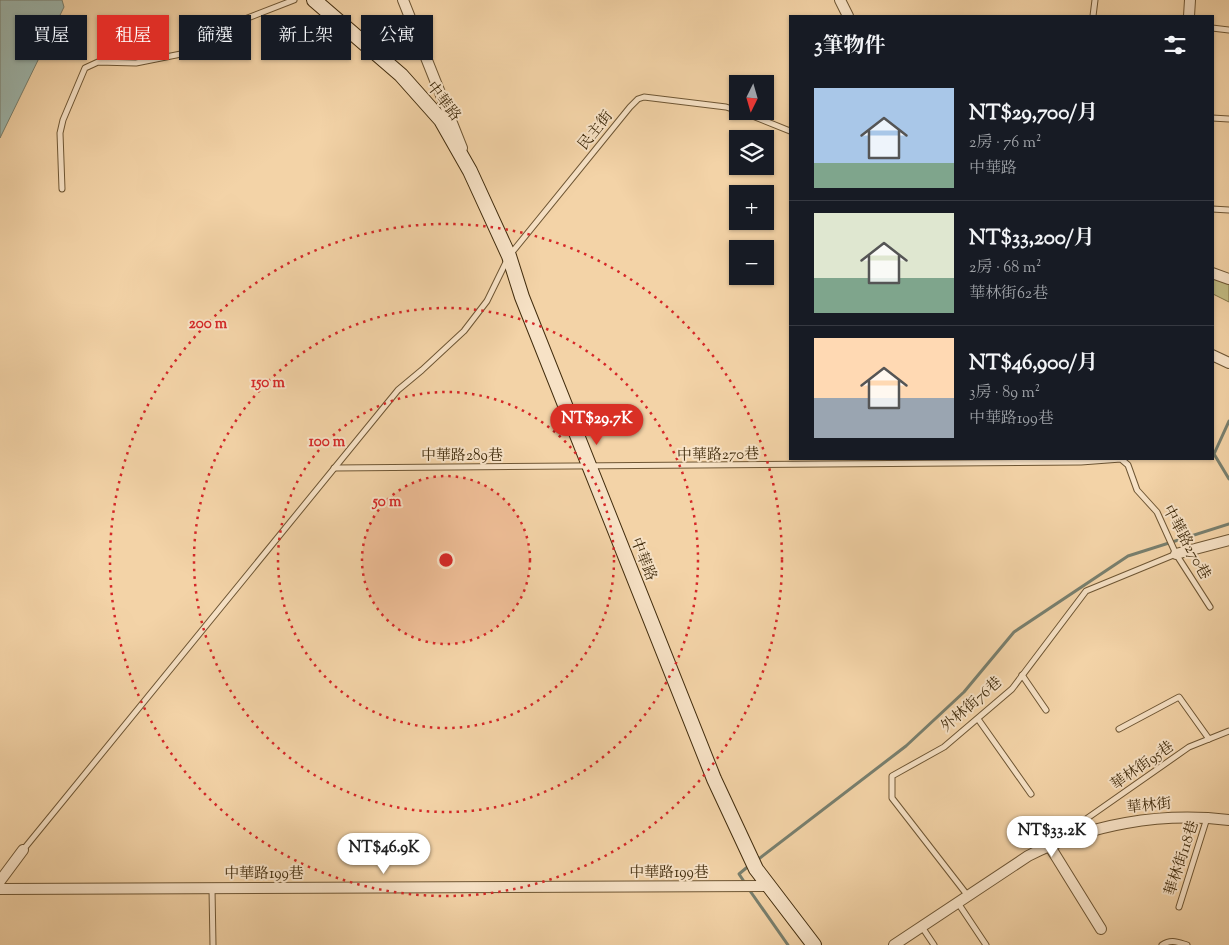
<!DOCTYPE html>
<html lang="zh-TW">
<meta charset="utf-8">
<style>
:root{--surface:#171b24;--page:#20242c;--text:#f1f3f6;--muted:#9ea1a6;--line:#363941;--accent:#d93025}
body{margin:0;font-family:"Sorts Mill Goudy","Noto Serif TC",serif;background:var(--page);color:var(--text);height:100vh;display:flex;flex-direction:column;font-size:19px;white-space:nowrap}
*{box-sizing:border-box;margin:0}
p{font-size:16px;color:var(--muted)}
.icon{flex:none;width:28px;height:28px;fill:none;stroke:currentColor;stroke-width:2;stroke-linecap:round;stroke-linejoin:round}
.map{position:relative;flex:1;overflow:hidden}
.drawer{position:absolute;left:789px;top:15px;width:425px;height:445px;display:flex;flex-direction:column;background:var(--surface);border-radius:0px;box-shadow:0 1px 4px #0004}
.drawer>*{flex:none}
.banner{position:absolute;left:15px;top:15px;width:475px;height:45px;display:flex;gap:10px}
.needle{width:32px;rotate:185deg}
.buttons{position:absolute;left:729px;top:75px;display:grid;gap:10px}
.buttons a{display:grid;place-items:center;width:45px;height:45px;border-radius:0px;background:var(--surface);box-shadow:0 1px 4px #0004;font-size:25px}
.price{position:absolute;translate:-50% -42px;padding:0 11px;border-radius:18px;background:#fff;color:#222;font-size:16px;line-height:32px;filter:drop-shadow(0 1px 2px #0008)}
.price::after{content:'';position:absolute;left:50%;top:30px;width:15px;height:11px;margin-left:-8px;background:inherit;clip-path:polygon(0 0,100% 0,50% 100%)}
.price.current{background:var(--accent);color:#fff}
ul{padding:0;list-style:none}
li{display:flex;align-items:center;gap:15px;height:125px;padding:0 25px}
li+li{border-top:1px solid var(--line)}
li span{display:grid;place-items:center;flex:none;width:140px;height:100px;border-radius:0px;color:#555}
li>.icon{margin-inline-start:auto}
span .icon{width:60px;height:60px;fill:#fffc;stroke-width:1}
li b{font-size:21px}
h2{display:flex;justify-content:space-between;align-items:center;height:60px;padding:0 25px;font-size:21px}
.tag{padding:0 18px;border-radius:0px;background:var(--surface);box-shadow:0 1px 4px #0004;font-size:18px;line-height:45px}
.tag.current{background:var(--accent);color:#fff}
.map>svg:first-child{display:block}
.green{fill:#c1bb83;stroke:#817448}
.water{fill:#9db7ae;stroke:#787f6e}
.lines{fill:none;stroke-linecap:round;stroke-linejoin:round}
.stream{stroke:#787f6e;stroke-width:3}
.service-casing{stroke:#6e5634;stroke-width:7}
.minor-casing{stroke:#6e5634;stroke-width:12}
.secondary-casing{stroke:#412c0d;stroke-width:16}
.service{stroke:#f7e2c6;stroke-width:5}
.minor{stroke:#f7e2c6;stroke-width:10}
.secondary{stroke:#f7e2c6;stroke-width:14}
.ring{fill:none;stroke:#d62828;stroke-width:2.5;stroke-dasharray:2.5 5}
.labels{text-anchor:middle;stroke-width:4;stroke-linejoin:round;paint-order:stroke}
.street-label{font-size:15px;fill:#412c0d;stroke:#f7e2c6}
.centre{fill:#d62828;stroke:#f7e2c6;stroke-width:2.5}
.ring-label{font-size:15px;text-anchor:middle;font-weight:bold;fill:#d62828;stroke:#f7e2c6;stroke-width:4;stroke-linejoin:round;paint-order:stroke}
</style>
<div class="map">
<svg width="1229" height="945" viewBox="0 0 1229 945">
<rect width="100%" height="100%" fill="#f3d3a7"/>
<filter id="stains"><feTurbulence type="fractalNoise" baseFrequency=".004" numOctaves="4"/><feColorMatrix values="0 0 0 0 .2 0 0 0 0 .09 0 0 0 0 .02 0 0 0 .5 -.17"/></filter>
<radialGradient id="worn" r=".72"><stop offset=".6" stop-color="#630" stop-opacity="0"/><stop offset="1" stop-color="#630" stop-opacity=".3"/></radialGradient>
<!-- green -->
<polygon class="green" points="1212,273 1229,281 1229,302 1213,294"/>
<!-- water -->
<polygon class="water" points="0,0 62,0 64,7 0,138"/>
<g class="lines">
<!-- stream -->
<g class="stream">
<polyline points="1229,421 1214,454 1229,479"/>
<polyline points="756,861 906,746 964,692 1014,632 1128,556 1229,524"/>
<polyline points="745,883 739,874 751,864"/>
<polyline points="748,888 788,945"/>
</g>
<defs>
<g id="service">
<polyline points="1093,16 1095,0"/>
<polyline points="1212,28 1229,30"/>
<polyline points="740,111 790,131"/>
<polyline points="1212,118 1229,119"/>
<polyline points="62,189 60,133 63,120 85,68 98,62 136,63 181,54 214,31 294,0"/>
<polyline points="1212,209 1229,210"/>
<polyline points="334,468 1081,462 1121,459 1128,465 1137,490 1157,512 1176,554 1210,607"/>
<polyline points="1022,675 1046,710"/>
<polyline points="978,719 1031,794"/>
<polyline points="1119,729 1179,697 1209,739"/>
<polyline points="1059,838 1189,747 1229,731"/>
<polyline points="23,850 398,390 422,370 464,331 487,301 509,256 630,107 638,99 644,97 726,107 738,111"/>
<polyline points="212,889 213,945"/>
<polyline points="968,896 892,798 892,776 944,747 1012,689 1086,591 1176,554"/>
<polyline points="958,903 986,945"/>
<polyline points="1179,907 1207,818"/>
<polyline points="922,927 934,945"/>
<path d="M1162,945C1171,939 1177,942 1187,945"/>
</g>
<g id="minor">
<polyline points="403,0 462,148"/>
<polyline points="840,0 848,16"/>
<polyline points="1189,16 1190,0"/>
<polyline points="1212,273 1229,279"/>
<polyline points="1212,355 1229,363"/>
<polyline points="1176,554 1229,540"/>
<polyline points="1049,845 1101,929"/>
<polyline points="0,881 23,850"/>
<polyline points="0,889 769,886"/>
<path d="M894,945L1028,856C1090,824 1160,812 1229,820"/>
</g>
<polyline id="secondary" points="314,0 401,75 441,120 470,171 509,256 522,297 714,779 756,869 814,945"/>
</defs>
<!-- service casing -->
<use href="#service" class="service-casing"/>
<!-- minor casing -->
<use href="#minor" class="minor-casing"/>
<!-- secondary casing -->
<use href="#secondary" class="secondary-casing"/>
<!-- service -->
<use href="#service" class="service"/>
<!-- minor -->
<use href="#minor" class="minor"/>
<!-- secondary -->
<use href="#secondary" class="secondary"/>
</g>
<!-- distance rings -->
<circle cx="446" cy="560" r="84" fill="#d62828" fill-opacity=".12"/>
<g class="ring">
<circle cx="446" cy="560" r="84"/>
<circle cx="446" cy="560" r="168"/>
<circle cx="446" cy="560" r="252"/>
<circle cx="446" cy="560" r="336"/>
</g>
<g class="labels">
<!-- street labels -->
<g class="street-label">
<text transform="translate(444 101) rotate(52)" y="5">中華路</text>
<text transform="translate(595 130) rotate(-51)" y="5">民主街</text>
<text transform="translate(718 454) rotate(-1)" y="5">中華路270巷</text>
<text x="462" y="460">中華路289巷</text>
<text transform="translate(1187 542) rotate(61)" y="5">中華路270巷</text>
<text transform="translate(644 559) rotate(68)" y="5">中華路</text>
<text transform="translate(971 704) rotate(-41)" y="5">外林街76巷</text>
<text transform="translate(1142 765) rotate(-35)" y="5">華林街95巷</text>
<text transform="translate(1149 805) rotate(-6)" y="5">華林街</text>
<text transform="translate(1181 858) rotate(-72)" y="5">華林街118巷</text>
<text x="669" y="877">中華路199巷</text>
<text x="264" y="878">中華路199巷</text>
</g>
</g>
<circle cx="446" cy="560" r="8" class="centre"/>
<g class="ring-label">
<text x="208" y="328">200 m</text>
<text x="268" y="387">150 m</text>
<text x="327" y="446">100 m</text>
<text x="387" y="506">50 m</text>
</g>
<rect width="100%" height="100%" filter="url(#stains)"/>
<rect width="100%" height="100%" fill="url(#worn)"/>
</svg>
<div class="buttons">
<a><svg class="needle" viewBox="-14 -14 28 28"><path d="M0-13l5 13h-10z" fill="#e53935"/><path d="M0 13l5-13h-10z" fill="#9ea1a6"/></svg></a>
<a><svg class="icon" aria-label="layers" viewBox="0 0 24 24"><path d="M12 4l9 5-9 5-9-5zM3 14l9 5 9-5"/></svg></a>
<a>+</a>
<a>−</a>
</div>
<b class="price current" style="left:597px;top:446px">NT$29.7K</b>
<b class="price" style="left:1052px;top:858px">NT$33.2K</b>
<b class="price" style="left:384px;top:875px">NT$46.9K</b>
<div class="banner">
<a class="tag">買屋</a>
<a class="tag current">租屋</a>
<a class="tag">篩選</a>
<a class="tag">新上架</a>
<a class="tag">公寓</a>
</div>
<section class="drawer">
<h2>3筆物件<svg class="icon" aria-label="filters" viewBox="0 0 24 24"><path d="M4 7h16M4 17h16"/><circle cx="9" cy="7" r="2"/><circle cx="15" cy="17" r="2"/></svg></h2>
<ul>
<li><span style="background:linear-gradient(#a9c7e8 75%,#7fa58c 0)"><svg class="icon" aria-label="home" viewBox="0 0 24 24"><path d="M3 11l9-7 9 7M6 9v11h12V9"/></svg></span><div><b>NT$29,700/月</b><p>2房 · 76 m²</p><p>中華路</p></div></li>
<li><span style="background:linear-gradient(#dfe7d0 65%,#7fa58c 0)"><svg class="icon" aria-label="home" viewBox="0 0 24 24"><path d="M3 11l9-7 9 7M6 9v11h12V9"/></svg></span><div><b>NT$33,200/月</b><p>2房 · 68 m²</p><p>華林街62巷</p></div></li>
<li><span style="background:linear-gradient(#ffd9b3 60%,#9aa5b1 0)"><svg class="icon" aria-label="home" viewBox="0 0 24 24"><path d="M3 11l9-7 9 7M6 9v11h12V9"/></svg></span><div><b>NT$46,900/月</b><p>3房 · 89 m²</p><p>中華路199巷</p></div></li>
</ul>
</section>
</div>
